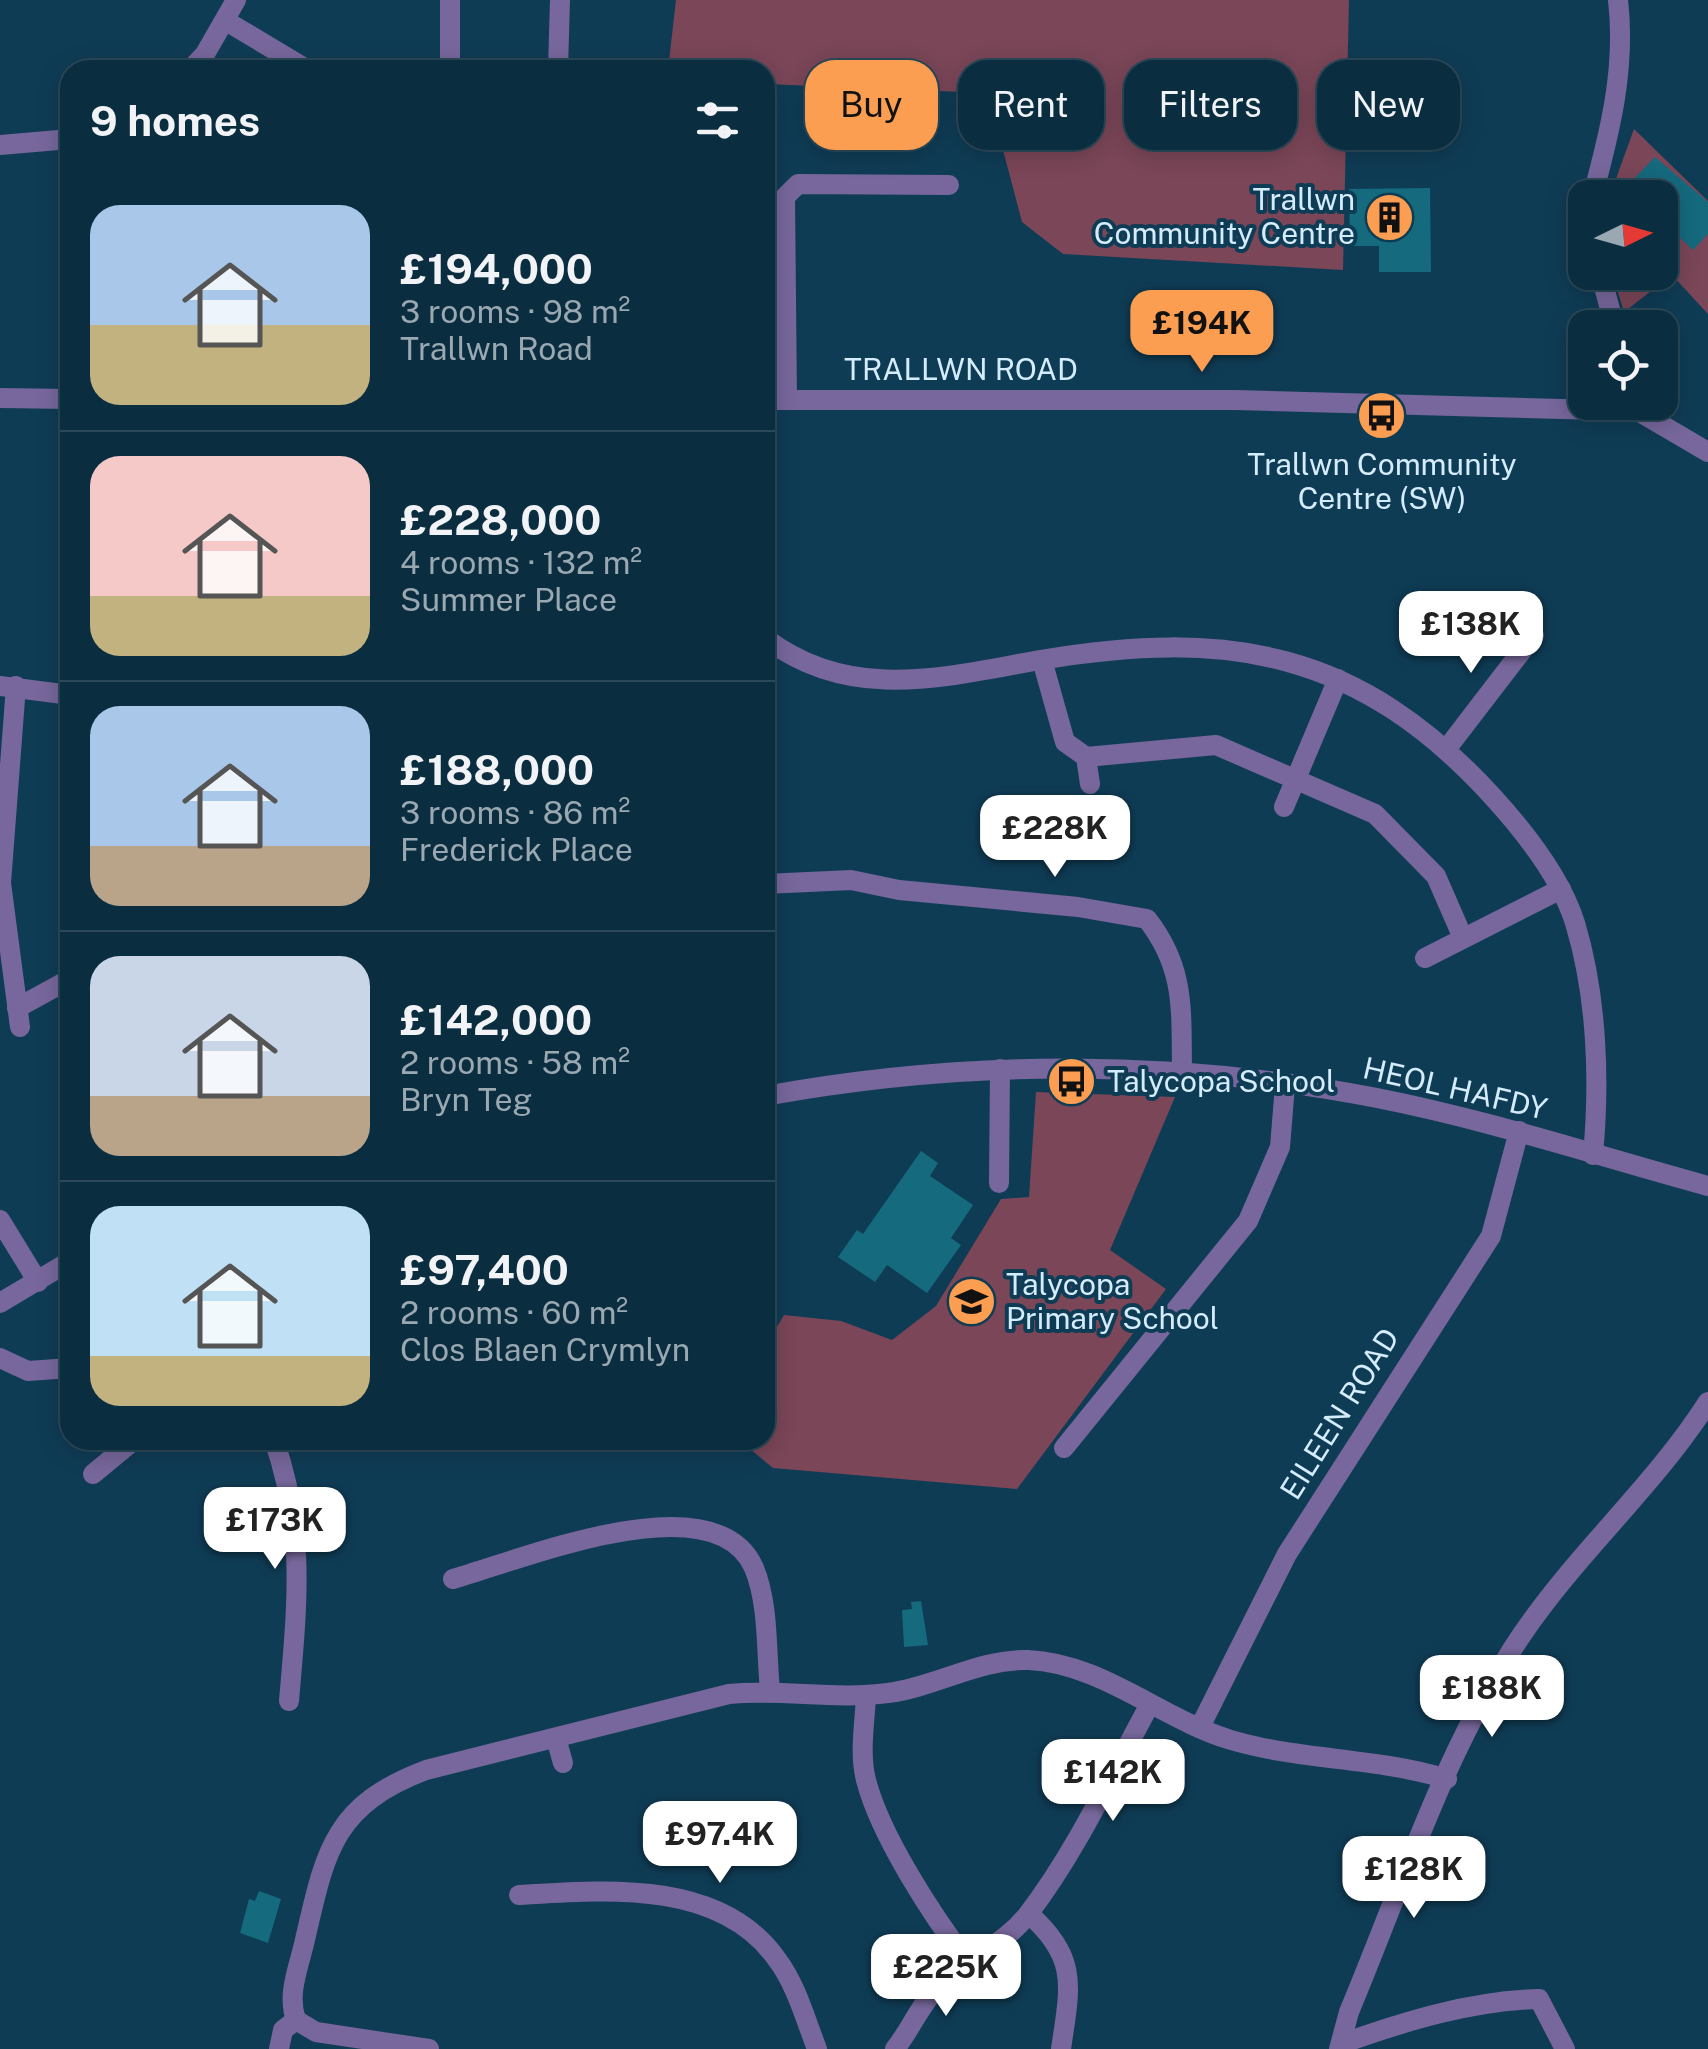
<!DOCTYPE html>
<meta charset="utf-8">
<style>
:root{--surface:#0b2d40;--page:#143547;--text:#f1f3f6;--muted:#9aa8b1;--line:#2b4959;--accent:#fb9e51}
body{margin:0;font-family:"Public Sans",sans-serif;background:var(--page);color:var(--text);height:100vh;display:flex;flex-direction:column;font-size:38px;white-space:nowrap}
*{box-sizing:border-box;margin:0}
p{font-size:32px;color:var(--muted)}
.icon{flex:none;width:55px;height:55px;fill:none;stroke:currentColor;stroke-width:2;stroke-linecap:round;stroke-linejoin:round}
.map{position:relative;flex:1;overflow:hidden}
.drawer{position:absolute;left:60px;top:60px;width:715px;height:1390px;display:flex;flex-direction:column;background:var(--surface);border-radius:30px;box-shadow:0 5px 25px #0003,0 0 0 2px var(--line)}
.drawer>*{flex:none}
.hud{position:absolute;left:805px;top:60px;width:752px;height:90px;display:flex;gap:20px}
.needle{width:65px;rotate:85deg}
.controls{position:absolute;left:1568px;top:180px;display:grid;gap:20px}
.controls a{display:grid;place-items:center;width:110px;height:110px;border-radius:20px;background:var(--surface);box-shadow:0 5px 25px #0003,0 0 0 2px var(--line);font-size:50px}
.price{position:absolute;translate:-50% -85px;padding:0 22px;border-radius:20px;background:#fff;color:#222;font-size:32px;line-height:65px;filter:drop-shadow(0 2px 5px #0008)}
.price::after{content:'';position:absolute;left:50%;top:60px;width:30px;height:22px;margin-left:-15px;background:inherit;clip-path:polygon(0 0,100% 0,50% 100%)}
.price.on{background:var(--accent);color:#111}
ul{padding:0;list-style:none}
li{display:flex;align-items:center;gap:30px;height:250px;padding:0 30px}
li+li{border-top:2px solid var(--line)}
li span{display:grid;place-items:center;flex:none;width:280px;height:200px;border-radius:30px;color:#555}
li>.icon{margin-inline-start:auto}
span .icon{width:120px;height:120px;fill:#fffc;stroke-width:1}
li b{font-size:42px}
h2{display:flex;justify-content:space-between;align-items:center;height:120px;padding:0 30px;font-size:42px}
.pill{padding:0 35px;border-radius:30px;background:var(--surface);box-shadow:0 5px 25px #0003,0 0 0 2px var(--line);font-size:35px;line-height:90px}
.pill.on{background:var(--accent);color:#111}
.map>svg:first-child{display:block}
.green{fill:#7a4658}
.building{fill:#156a7d}
.lines{fill:none;stroke-linecap:round;stroke-linejoin:round}
.minor{stroke:#77679c;stroke-width:20}
.labels{text-anchor:middle;stroke-width:8;stroke-linejoin:round;paint-order:stroke}
.poi-label{font-size:30px;fill:#d5ecfc;stroke:#0f3c55;text-anchor:start}
.street-label{font-size:30px;fill:#d5ecfc;stroke:#0f3c55}
</style>
<div class="map">
<svg width="1708" height="2049" viewBox="0 0 1708 2049">
<rect width="100%" height="100%" fill="#0f3c55"/>
<!-- green -->
<g class="green">
<polygon points="676,0 1349,0 1343,270 1063,254 1022,222 988,93 765,84 765,70 668,70"/>
<polygon points="1634,129 1708,201 1708,314 1672,275 1624,312 1612,273 1660,272 1660,198 1609,198"/>
<polygon points="1036,1092 1175,1097 1110,1250 1166,1289 1017,1489 773,1468 739,1440 765,1440 765,1347 784,1315 841,1321 892,1340 936,1306 1001,1199 1029,1197"/>
</g>
<!-- building -->
<g class="building">
<polygon points="1655,157 1708,202 1708,234 1693,250 1660,219 1660,198 1637,198 1626,187"/>
<polygon points="1430,188 1431,272 1379,272 1379,246 1350,246 1349,189"/>
<polygon points="921,1151 938,1163 930,1176 973,1205 951,1238 961,1245 927,1293 887,1265 875,1282 838,1257 857,1230 863,1234"/>
<polygon points="921,1601 928,1645 904,1647 902,1610 912,1609 911,1602"/>
<polygon points="259,1891 281,1899 268,1943 240,1933 249,1899 255,1901"/>
</g>
<g class="lines">
<!-- minor -->
<g class="minor">
<polyline points="450,0 450,70"/>
<polyline points="226,21 308,70"/>
<polyline points="190,70 205,54 236,0"/>
<polyline points="558,70 560,0"/>
<polyline points="0,145 70,139"/>
<path d="M1592,198C1610,132 1626,68 1618,0"/>
<polyline points="1600,272 1615,328"/>
<polyline points="0,398 70,399"/>
<polyline points="765,400 1236,400 1638,411"/>
<polyline points="787,400 785,197 798,184 949,185"/>
<polyline points="1635,402 1638,411 1708,452"/>
<path d="M765,638C850,703 944,677 1040,660C1229,628 1360,651 1493,797C1524,831 1561,878 1575,923C1597,996 1600,1080 1593,1155"/>
<polyline points="1042,660 1065,742 1086,757 1090,784"/>
<polyline points="0,686 70,695"/>
<polyline points="16,686 1,883 20,1027"/>
<polyline points="1448,747 1534,635"/>
<polyline points="1086,757 1216,745 1375,814 1436,876 1463,938"/>
<polyline points="1284,807 1338,679"/>
<path d="M765,884L851,880L899,890L1078,907L1147,919C1186,969 1181,1011 1182,1072"/>
<polyline points="1425,958 1561,889"/>
<polyline points="17,1008 70,979"/>
<path d="M765,1096C966,1059 1176,1059 1377,1098C1489,1120 1598,1156 1708,1186"/>
<polyline points="999,1183 1000,1069"/>
<polyline points="0,1220 38,1282"/>
<polyline points="0,1303 70,1261"/>
<polyline points="0,1358 28,1371 70,1368"/>
<path d="M274,1440C306,1532 297,1607 289,1701"/>
<polyline points="1064,1448 1248,1221 1280,1147 1285,1085"/>
<polyline points="93,1474 134,1440"/>
<path d="M453,1579C521,1560 715,1479 754,1568C769,1604 766,1651 770,1690"/>
<path d="M866,1695C865,1722 859,1753 866,1780C880,1835 932,1915 967,1961"/>
<polyline points="1200,1727 1287,1554 1491,1236 1519,1131"/>
<polyline points="556,1738 563,1763"/>
<path d="M519,1895C604,1890 719,1879 776,1958C796,1984 805,2018 817,2049"/>
<path d="M1029,1914C1079,1958 1070,1987 1061,2049"/>
<path d="M296,2020C287,1995 298,1969 304,1944C325,1854 331,1806 426,1770L729,1694C782,1689 835,1700 888,1693C936,1687 978,1659 1028,1660C1102,1663 1161,1719 1231,1740C1302,1761 1375,1757 1447,1779"/>
<polyline points="296,2020 316,2032 429,2049"/>
<path d="M1341,2044C1405,2021 1471,2001 1539,1999L1565,2049"/>
<polyline points="279,2049 283,2030 296,2020"/>
<path d="M895,2049C911,2029 921,2003 939,1986C967,1958 1005,1945 1029,1913C1077,1850 1111,1775 1149,1706"/>
<path d="M1339,2049L1349,2012C1402,1886 1446,1746 1523,1633C1579,1551 1655,1485 1708,1402"/>
</g>
</g>
<!-- icons -->
<defs>
<symbol id="building-disc" viewBox="-11 -11 22 22"><circle r="9.5" fill="#fb9e51" stroke="#0f3c55"/><path d="M-4-6H4V6H1V3H-1V6H-4ZM-2.5-4.3h1.7v1.8h-1.7ZM.8-4.3h1.7v1.8H.8ZM-2.5-1h1.7V.8h-1.7ZM.8-1h1.7V.8H.8Z" fill="#111"/></symbol>
<symbol id="bus-disc" viewBox="-11 -11 22 22"><circle r="9.5" fill="#fb9e51" stroke="#0f3c55"/><path d="M-5-6H5V4H4V6H2V4H-2V6H-4V4H-5ZM-3.5-4V0h7V-4ZM-3.5 1.2v1.5H-2V1.2ZM2 1.2v1.5H3.5V1.2Z" fill="#111"/></symbol>
<symbol id="school-disc" viewBox="-11 -11 22 22"><circle r="9.5" fill="#fb9e51" stroke="#0f3c55"/><path d="M0-5L7-2L0 1L-7-2ZM-4 1L0 2.5L4 1V4Q0 6-4 4Z" fill="#111"/></symbol>
</defs>
<g fill-rule="evenodd">
<use href="#building-disc" x="1362" y="190" width="55" height="55"/>
<use href="#bus-disc" x="1354" y="388" width="55" height="55"/>
<use href="#bus-disc" x="1044" y="1054" width="55" height="55"/>
<use href="#school-disc" x="944" y="1274" width="55" height="55"/>
</g>
<g class="labels">
<!-- poi labels -->
<g class="poi-label">
<text x="1355" y="210" text-anchor="end">Trallwn<tspan x="1355" dy="34">Community Centre</tspan></text>
<text x="1382" y="475" text-anchor="middle">Trallwn Community<tspan x="1382" dy="34">Centre (SW)</tspan></text>
<text x="1107" y="1092">Talycopa School</text>
<text x="1006" y="1295">Talycopa<tspan x="1006" dy="34">Primary School</tspan></text>
</g>
<!-- street labels -->
<g class="street-label">
<text x="961" y="380">TRALLWN ROAD</text>
<text transform="translate(1455 1089) rotate(13)" y="10">HEOL HAFDY</text>
<text transform="translate(1340 1414) rotate(-58)" y="10">EILEEN ROAD</text>
</g>
</g>
</svg>
<div class="controls">
<a><svg class="needle" viewBox="-14 -14 28 28"><path d="M0-13l5 13h-10z" fill="#e53935"/><path d="M0 13l5-13h-10z" fill="#9aa8b1"/></svg></a>
<a><svg class="icon" aria-label="locate" viewBox="0 0 24 24"><circle cx="12" cy="12" r="6"/><path d="M12 2v4M12 18v4M2 12h4M18 12h4"/></svg></a>
</div>
<b class="price on" style="left:1202px;top:375px">£194K</b>
<b class="price" style="left:1471px;top:676px">£138K</b>
<b class="price" style="left:1055px;top:880px">£228K</b>
<b class="price" style="left:275px;top:1572px">£173K</b>
<b class="price" style="left:1492px;top:1740px">£188K</b>
<b class="price" style="left:1113px;top:1824px">£142K</b>
<b class="price" style="left:720px;top:1886px">£97.4K</b>
<b class="price" style="left:1414px;top:1921px">£128K</b>
<b class="price" style="left:946px;top:2019px">£225K</b>
<div class="hud">
<a class="pill on">Buy</a>
<a class="pill">Rent</a>
<a class="pill">Filters</a>
<a class="pill">New</a>
</div>
<section class="drawer">
<h2>9 homes<svg class="icon" aria-label="filters" viewBox="0 0 24 24"><path d="M4 7h16M4 17h16"/><circle cx="9" cy="7" r="2"/><circle cx="15" cy="17" r="2"/></svg></h2>
<ul>
<li><span style="background:linear-gradient(#a9c7e8 60%,#c2b280 0)"><svg class="icon" aria-label="home" viewBox="0 0 24 24"><path d="M3 11l9-7 9 7M6 9v11h12V9"/></svg></span><div><b>£194,000</b><p>3 rooms · 98 m²</p><p>Trallwn Road</p></div></li>
<li><span style="background:linear-gradient(#f6c9c9 70%,#c2b280 0)"><svg class="icon" aria-label="home" viewBox="0 0 24 24"><path d="M3 11l9-7 9 7M6 9v11h12V9"/></svg></span><div><b>£228,000</b><p>4 rooms · 132 m²</p><p>Summer Place</p></div></li>
<li><span style="background:linear-gradient(#a9c7e8 70%,#b9a48a 0)"><svg class="icon" aria-label="home" viewBox="0 0 24 24"><path d="M3 11l9-7 9 7M6 9v11h12V9"/></svg></span><div><b>£188,000</b><p>3 rooms · 86 m²</p><p>Frederick Place</p></div></li>
<li><span style="background:linear-gradient(#c9d6e8 70%,#b9a48a 0)"><svg class="icon" aria-label="home" viewBox="0 0 24 24"><path d="M3 11l9-7 9 7M6 9v11h12V9"/></svg></span><div><b>£142,000</b><p>2 rooms · 58 m²</p><p>Bryn Teg</p></div></li>
<li><span style="background:linear-gradient(#bfe0f5 75%,#c2b280 0)"><svg class="icon" aria-label="home" viewBox="0 0 24 24"><path d="M3 11l9-7 9 7M6 9v11h12V9"/></svg></span><div><b>£97,400</b><p>2 rooms · 60 m²</p><p>Clos Blaen Crymlyn</p></div></li>
</ul>
</section>
</div>
